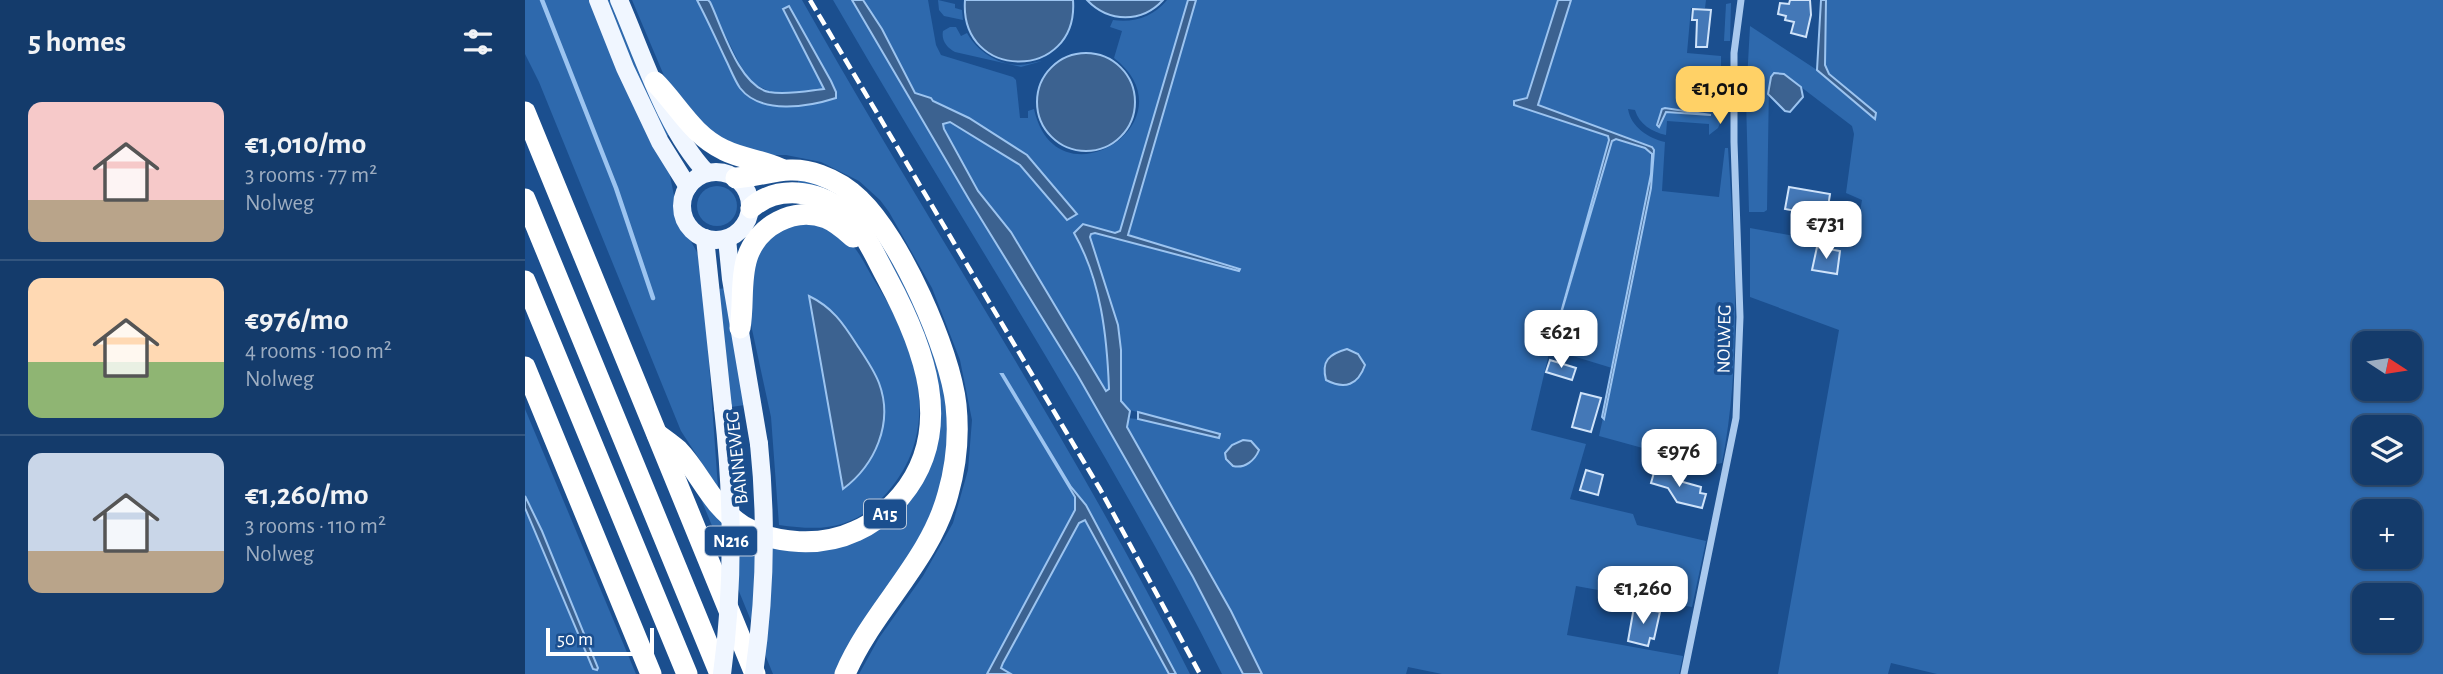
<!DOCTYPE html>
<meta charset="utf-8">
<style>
:root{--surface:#143b6b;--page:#1d4271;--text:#f1f3f6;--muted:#9dadc1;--line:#33557e;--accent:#ffd166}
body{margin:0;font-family:"Alegreya Sans",sans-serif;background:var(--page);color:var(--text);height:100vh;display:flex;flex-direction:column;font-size:26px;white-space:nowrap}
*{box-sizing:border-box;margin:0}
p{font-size:23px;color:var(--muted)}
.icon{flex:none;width:38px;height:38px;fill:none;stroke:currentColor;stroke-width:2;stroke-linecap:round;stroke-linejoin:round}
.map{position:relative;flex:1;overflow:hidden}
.drawer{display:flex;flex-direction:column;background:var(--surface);width:525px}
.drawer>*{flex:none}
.needle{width:46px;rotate:102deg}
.controls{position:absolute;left:1827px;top:331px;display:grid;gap:14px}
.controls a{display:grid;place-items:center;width:70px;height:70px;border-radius:14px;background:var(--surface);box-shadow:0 2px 5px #0004,0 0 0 2px var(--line);font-size:35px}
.scale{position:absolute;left:21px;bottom:18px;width:108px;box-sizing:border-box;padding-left:7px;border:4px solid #fff;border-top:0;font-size:19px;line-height:24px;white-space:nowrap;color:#fff;-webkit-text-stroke:5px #1b4f8f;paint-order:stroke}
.price{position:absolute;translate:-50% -60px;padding:0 16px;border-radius:14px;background:#fff;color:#222;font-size:23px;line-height:46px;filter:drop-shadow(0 2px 4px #0008)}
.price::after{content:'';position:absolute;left:50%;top:42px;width:21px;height:16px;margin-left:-10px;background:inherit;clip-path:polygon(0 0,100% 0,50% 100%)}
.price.active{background:var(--accent);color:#111}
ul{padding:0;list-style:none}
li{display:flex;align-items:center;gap:21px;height:175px;padding:0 28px}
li+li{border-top:2px solid var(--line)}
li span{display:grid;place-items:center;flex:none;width:196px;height:140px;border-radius:14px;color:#555}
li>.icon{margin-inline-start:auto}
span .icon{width:84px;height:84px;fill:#fffc;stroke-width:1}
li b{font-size:30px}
h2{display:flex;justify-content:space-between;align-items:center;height:84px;padding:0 28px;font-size:30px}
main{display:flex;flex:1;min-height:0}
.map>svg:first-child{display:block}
.green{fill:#2e69ad;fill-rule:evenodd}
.water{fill:#3c6290;stroke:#9cc4f0;stroke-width:2}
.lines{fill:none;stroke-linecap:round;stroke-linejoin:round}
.stream{stroke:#9cc4f0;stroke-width:4.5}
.building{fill:#4478b7;stroke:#cfe3fa;stroke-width:2}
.street{stroke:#a9c9ee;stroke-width:7}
.primary{stroke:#f0f6ff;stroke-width:18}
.highway{stroke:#fff;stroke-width:21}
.rail{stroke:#fff;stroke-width:4.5;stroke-dasharray:12 5;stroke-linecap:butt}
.primary-bridge{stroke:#f0f6ff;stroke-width:18}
.labels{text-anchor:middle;stroke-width:7;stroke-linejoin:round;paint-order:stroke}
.shield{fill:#1b4f8f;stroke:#bbcadd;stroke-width:2}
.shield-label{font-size:18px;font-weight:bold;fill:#fff}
.street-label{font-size:19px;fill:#fff;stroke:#1b4f8f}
</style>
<main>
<section class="drawer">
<h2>5 homes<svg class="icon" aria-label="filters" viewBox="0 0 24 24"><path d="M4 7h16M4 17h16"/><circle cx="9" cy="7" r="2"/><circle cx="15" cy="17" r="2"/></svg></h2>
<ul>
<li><span style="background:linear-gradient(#f6c9c9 70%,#b9a48a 0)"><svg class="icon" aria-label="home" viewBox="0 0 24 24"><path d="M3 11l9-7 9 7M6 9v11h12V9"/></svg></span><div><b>€1,010/mo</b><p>3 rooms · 77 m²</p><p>Nolweg</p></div></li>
<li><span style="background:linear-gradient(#ffd9b3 60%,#8fb573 0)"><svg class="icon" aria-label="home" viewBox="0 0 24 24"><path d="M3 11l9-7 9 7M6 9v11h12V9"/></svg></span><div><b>€976/mo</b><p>4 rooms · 100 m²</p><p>Nolweg</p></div></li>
<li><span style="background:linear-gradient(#c9d6e8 70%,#b9a48a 0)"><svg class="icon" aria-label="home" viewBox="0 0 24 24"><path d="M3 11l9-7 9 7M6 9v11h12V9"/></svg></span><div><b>€1,260/mo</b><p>3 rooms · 110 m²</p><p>Nolweg</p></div></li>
</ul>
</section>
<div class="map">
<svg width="1918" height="674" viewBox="0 0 1918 674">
<rect width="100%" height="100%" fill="#1b4f8f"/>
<!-- green -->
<g class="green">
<polygon points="0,0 66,0 144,171 154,220 173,254 181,321 193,488 156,431 14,82 0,54"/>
<polygon points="79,0 89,0 148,133 138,138"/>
<path d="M107,0H172L215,88L246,105L259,106L284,104L311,92L264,6L258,9L300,89L260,93L246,92L227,83L214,63L183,0H277C404,226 548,442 665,674H651L561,505L546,487L476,375L550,497V510L462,674H334L354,638L398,576L428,523L443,470L447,420L435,360L407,288L364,212L355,200L334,181L296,162L261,155H243L186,136L140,78Z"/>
<path d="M308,0H327L445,201L553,376L668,577L718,674H697C581,442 438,225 308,0Z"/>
<path d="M338,0H403L411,45L416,55L488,77L491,80L495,118H503V111L509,109C531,209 670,121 589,58L597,31L585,27L588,20C609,23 628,17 642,0H663L595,231L590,233L558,224L549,233C569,270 591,350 583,391H579L486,232L453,191L419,129L418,124L425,122L495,165L541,220L551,213L502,155L444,118L408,101L406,98L390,93L357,29Z"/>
<polygon points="413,0 430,4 430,8 437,10 438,20 419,16 414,10"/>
<polygon points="671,0 1033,0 1001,99 990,100 991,106 1083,136 1084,140 1027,340 1029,341 1087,141 1091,139 1125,151 1126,174 1087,368 1025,349 1006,430 1061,444 1045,499 1108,514 1112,525 1181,541 1167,607 1051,586 1042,635 1158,656 1154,674 917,674 883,667 881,674 737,674 706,611 602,427 602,418 613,419 693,438 695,434 601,409 597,404 596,350 593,325 565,236 566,234 570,233 714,271 714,268 603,235"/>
<path d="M1046,0H1181L1180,8H1166L1162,53L1196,56V121L1193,128L1184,135V124L1142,121L1141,135C1127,132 1114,124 1110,110L1103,109C1106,127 1123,138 1140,142L1137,191L1194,197L1200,148H1203C1210,252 1217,361 1197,463L1183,466L1074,436L1078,418L1080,417L1126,188L1129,150L1127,146L1013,105Z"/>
<path d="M1301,0H1918V674H1412L1366,663L1363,674H1253L1314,330L1225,297V228L1329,247L1337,200L1321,193L1329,134L1327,126L1259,74L1244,84L1242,210L1239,212H1224L1221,99L1225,26L1292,70L1351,113L1304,74L1300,65ZM1839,343H1885V388H1839ZM1839,427H1885V472H1839ZM1839,511H1885V556H1839ZM1839,595H1885V640H1839Z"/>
<polygon points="1206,3 1205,41 1199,41 1201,4"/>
<path d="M425,27H431L436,36L442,33C452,51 473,65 494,65C501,65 510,62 517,61L496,67L430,52C422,48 416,40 418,31Z"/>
<polygon points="273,177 280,178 335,206 408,336 426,425 414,505 314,674 248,674 176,499 214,532 336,534 411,433 367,272 273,187"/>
<circle cx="192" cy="206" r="20"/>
<path d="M292,223C303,230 319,237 328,246C337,256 343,271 351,283C393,350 420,433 357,498C326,530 297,531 254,525L246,417L225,320L229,260L253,228Z"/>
<polygon points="202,288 220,405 206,407 193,289"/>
<polygon points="0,409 111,674 0,674"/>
<polygon points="560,520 644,674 486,674 476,668 554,523"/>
</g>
<!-- water -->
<g class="water">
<path d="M172,0H183L185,2C197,27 214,86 244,92C262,95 282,91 299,89L258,9L264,6L306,81L311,92V98C283,107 236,115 215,88C209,79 205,68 200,58C191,39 182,19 172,0Z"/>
<path d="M327,0H338L357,29L390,93L406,98L408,101L444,118L502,155L552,214L542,220L495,165L425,122L418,124L419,129L453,191L486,232L581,391L584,389C582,336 576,280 549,233L558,224L590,233L595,231L663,0H671L603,235L715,269L714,271L570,233L566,234L565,237L593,325L596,350V401L605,411L602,427L706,611L737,674H718L668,577L553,376L445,201Z"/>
<path d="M440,0H548C554,82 434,82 440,0Z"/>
<path d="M562,0H638C617,23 584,23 562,0Z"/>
<polygon points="1033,0 1046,0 1013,105 1127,147 1129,150 1126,188 1079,419 1077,417 1126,174 1127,154 1120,148 1091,139 1087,141 1028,341 1084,140 1083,136 989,105 989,101 1002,98"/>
<polygon points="1296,0 1301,0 1300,65 1304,74 1351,113 1350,119 1292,70"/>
<circle cx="561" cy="102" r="49"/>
<polygon points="1249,73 1259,74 1276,87 1278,97 1265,112 1260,111 1243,94 1246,77"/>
<polygon points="1137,109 1140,108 1186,115 1141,112 1134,127 1132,125"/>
<path d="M284,296C307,307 318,323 332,345C340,357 349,370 354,383C369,423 350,465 318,489Z"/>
<path d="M822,349L833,354L840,365C833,385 820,390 801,380C796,361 804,354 822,349Z"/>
<polygon points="476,374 478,374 546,487 561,505 651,674 644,674 560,520 554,523 478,663 476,668 486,674 462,674 550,510 550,497"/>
<polygon points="613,412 695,434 694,438 613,419"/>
<path d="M718,440L726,441L734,450C730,460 720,469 708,466L701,459L700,453L707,445Z"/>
<polygon points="0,496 17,531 73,668 72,670 68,669 0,508"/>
</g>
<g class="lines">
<!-- stream -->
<polyline class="stream" points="17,0 91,188 128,298"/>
</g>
<!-- building -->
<g class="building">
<polygon points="1265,0 1285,0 1286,15 1281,37 1266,33 1269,22 1260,20 1261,16 1253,14 1255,3 1264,4"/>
<polygon points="1168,9 1186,10 1182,47 1171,47 1172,20 1167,20"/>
<polygon points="1264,187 1305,194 1301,220 1282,217 1282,213 1260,209"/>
<polygon points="1292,247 1315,251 1312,274 1287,270"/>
<polygon points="1025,360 1051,368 1047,380 1021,372"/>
<polygon points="1056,393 1076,398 1066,432 1047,427"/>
<polygon points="1130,469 1153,474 1151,480 1176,487 1175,493 1181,494 1177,508 1152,502 1143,488 1126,483"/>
<polygon points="1061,470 1078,475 1073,495 1055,490"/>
<polygon points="1109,607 1135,612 1129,639 1125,638 1123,646 1103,641"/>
</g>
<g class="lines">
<!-- street -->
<polyline class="street" points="1159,674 1211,418 1215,317 1209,142 1209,53 1216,0"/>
<!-- primary -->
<g class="primary">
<polyline points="73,0 100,68 135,142 163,187"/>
<path d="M94,0C118,55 141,130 182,173"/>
<circle cx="191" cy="206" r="34"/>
<polyline points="180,238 198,408"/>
<polyline points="202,239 206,279 234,444"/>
</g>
<!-- highway -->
<g class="highway">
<path d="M130,82C153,105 167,135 199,150C217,159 237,160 256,169"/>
<polyline points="0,112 230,674"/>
<path d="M211,178C241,176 263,163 295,175C309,180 324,189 335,200C375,238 425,350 431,405C434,434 431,466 423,494C405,562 347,610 320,674"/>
<polyline points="0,199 195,674"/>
<polyline points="0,281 162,674"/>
<path d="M215,328C219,305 215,280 222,258C232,226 269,206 301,218C311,222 320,230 328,237"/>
<polyline points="0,367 126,674"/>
<path d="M132,434C139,439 146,444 153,450C177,475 185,505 218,526C251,545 297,547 331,531C350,523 363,511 376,496C432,429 398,345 362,278C350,256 338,227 318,211C292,190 252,185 226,208"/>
</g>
<!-- rail -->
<polyline class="rail" points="285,0 575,489 675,674"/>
<!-- primary-bridge -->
<g class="primary-bridge">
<path d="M197,674C209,586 208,497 198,408"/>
<path d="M229,674C240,598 242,520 234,444"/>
</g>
</g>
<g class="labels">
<!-- shield labels -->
<g class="shield">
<rect x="339" y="499.5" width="42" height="29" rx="5"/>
<rect x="180" y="526.5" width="52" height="29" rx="5"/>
</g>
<g class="shield-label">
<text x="360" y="520">A15</text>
<text x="206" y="547">N216</text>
</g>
<!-- street labels -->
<g class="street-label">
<text transform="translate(1198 339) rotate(-89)" y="7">NOLWEG</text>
<text transform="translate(211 458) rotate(-96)" y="7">BANNEWEG</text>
</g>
</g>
</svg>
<div class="controls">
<a><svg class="needle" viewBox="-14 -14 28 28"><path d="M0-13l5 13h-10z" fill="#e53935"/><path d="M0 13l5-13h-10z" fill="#9dadc1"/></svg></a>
<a><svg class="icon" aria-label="layers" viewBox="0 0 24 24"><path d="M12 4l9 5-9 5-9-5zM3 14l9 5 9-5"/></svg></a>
<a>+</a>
<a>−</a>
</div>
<div class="scale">50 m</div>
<b class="price active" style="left:1195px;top:126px">€1,010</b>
<b class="price" style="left:1301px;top:261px">€731</b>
<b class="price" style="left:1036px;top:370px">€621</b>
<b class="price" style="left:1154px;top:489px">€976</b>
<b class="price" style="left:1118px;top:626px">€1,260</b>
</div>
</main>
